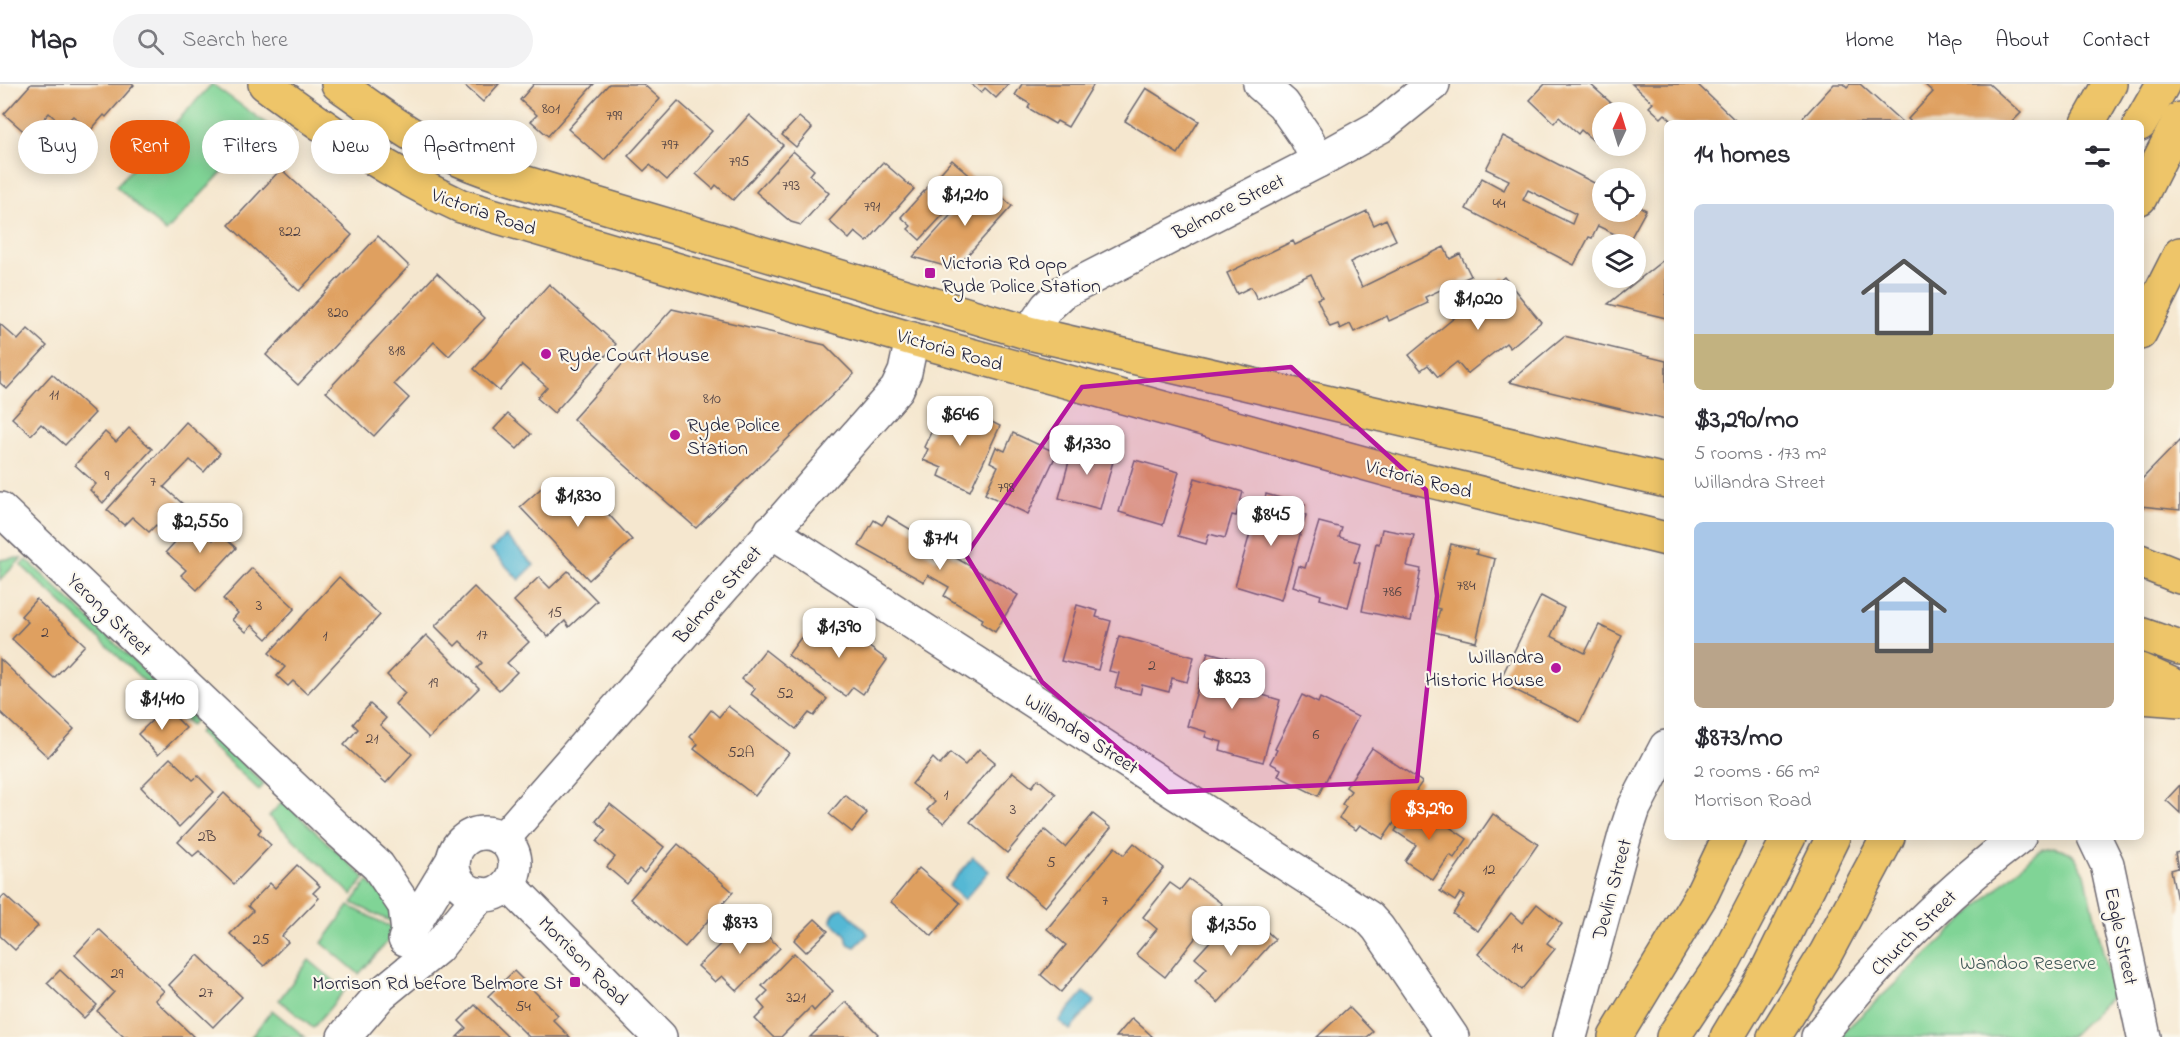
<!DOCTYPE html>
<meta charset="utf-8">
<style>
:root{--surface:#fff;--page:#f2f2f3;--text:#2b2b33;--muted:#7c7c81;--line:#e1e1e2;--accent:#ea580c}
body{margin:0;font-family:"Indie Flower",sans-serif;background:var(--page);color:var(--text);height:100vh;display:flex;flex-direction:column;font-size:22px;white-space:nowrap}
*{box-sizing:border-box;margin:0}
p{font-size:20px;color:var(--muted)}
.icon{flex:none;width:33px;height:33px;fill:none;stroke:currentColor;stroke-width:2;stroke-linecap:round;stroke-linejoin:round}
.map{position:relative;flex:1;overflow:hidden}
.sheet{position:absolute;left:1664px;top:36px;width:480px;height:720px;display:flex;flex-direction:column;background:var(--surface);border-radius:9px;box-shadow:0 3px 15px #0003}
.sheet>*{flex:none}
.banner{position:absolute;left:18px;top:36px;width:570px;height:54px;display:flex;gap:12px}
.needle{width:39px;rotate:4deg}
.tools{position:absolute;left:1592px;top:18px;display:grid;gap:12px}
.tools a{display:grid;place-items:center;width:54px;height:54px;border-radius:50%;background:var(--surface);box-shadow:0 3px 15px #0003;font-size:30px}
.price{position:absolute;translate:-50% -51px;padding:0 14px;border-radius:12px;background:#fff;color:#222;font-size:20px;line-height:39px;filter:drop-shadow(0 2px 3px #0008)}
.price::after{content:'';position:absolute;left:50%;top:36px;width:18px;height:14px;margin-left:-9px;background:inherit;clip-path:polygon(0 0,100% 0,50% 100%)}
.price.selected{background:var(--accent);color:#fff}
ul{padding:0;list-style:none}
li{display:grid;align-content:center;gap:12px;height:318px;padding:0 30px}
li span{display:grid;place-items:center;height:186px;border-radius:9px;color:#555}
li>.icon{margin-inline-start:auto}
span .icon{width:108px;height:108px;fill:#fffc;stroke-width:1}
li b{font-size:26px}
h2{display:flex;justify-content:space-between;align-items:center;height:72px;padding:0 30px;font-size:26px}
.pill{padding:0 21px;border-radius:27px;background:var(--surface);box-shadow:0 3px 15px #0003;font-size:21px;line-height:54px}
.pill.selected{background:var(--accent);color:#fff}
header{display:flex;align-items:center;gap:36px;box-sizing:border-box;height:84px;padding:0 30px;background:var(--surface);border-bottom:2px solid var(--line)}
header strong{font-size:28px}
nav{display:flex;gap:33px;margin-inline-start:auto;font-size:21px}
.search{width:420px;height:54px;background:var(--page);display:flex;align-items:center;gap:15px;box-sizing:border-box;padding:0 21px;border-radius:33px;color:var(--muted);font-size:22px}
.map>svg:first-child{display:block}
.green{fill:#80d496;stroke:#517b68;stroke-width:1.5}
.water{fill:#55b8d4;stroke:#3c6d88;stroke-width:1.5}
.building{fill:#dfa061;fill-rule:evenodd}
.lines{fill:none;stroke-linecap:round;stroke-linejoin:round}
.minor-casing{stroke:#6c676f;stroke-width:36}
.highway-casing{stroke:#6c676f;stroke-width:36}
.minor{stroke:#fff;stroke-width:33}
.highway{stroke:#eec569;stroke-width:33}
.marked{fill:#b5179e;fill-opacity:0.2;stroke:#b5179e;stroke-width:4.5;stroke-linejoin:round}
.poi-dot{fill:#b5179e;stroke:#fbf7ec;stroke-width:2}
.labels{text-anchor:middle;stroke-width:4.5;stroke-linejoin:round;paint-order:stroke}
.number-label{font-size:16px;fill:#514244}
.street-label{font-size:20px;fill:#22223b;stroke:#fbf7ec}
.poi-label{font-size:20px;fill:#22223b;stroke:#fbf7ec;text-anchor:start}
.park-label{font-size:20px;fill:#3e5756;stroke:#fbf7ec}
</style>
<header>
<strong>Map</strong>
<div class="search"><svg class="icon" aria-label="search" viewBox="0 0 24 24"><circle cx="10" cy="10" r="6"/><path d="M15 15l6 6"/></svg>Search here</div>
<nav><a>Home</a><a>Map</a><a>About</a><a>Contact</a></nav>
</header>
<div class="map">
<svg width="2180" height="953" viewBox="0 0 2180 953">
<rect width="100%" height="100%" fill="#fbf7ec"/>
<filter id="ink" filterUnits="userSpaceOnUse"><feTurbulence type="fractalNoise" baseFrequency=".0167" numOctaves="2"/><feDisplacementMap in="SourceGraphic" scale="12" xChannelSelector="R" yChannelSelector="G"/><feConvolveMatrix kernelMatrix="1 2 1 2 8 2 1 2 1" color-interpolation-filters="sRGB"/></filter>
<filter id="wash" filterUnits="userSpaceOnUse"><feTurbulence type="fractalNoise" baseFrequency=".008" numOctaves="4" result="noise"/><feDisplacementMap in="SourceGraphic" scale="24" xChannelSelector="R" yChannelSelector="G"/><feGaussianBlur stdDeviation="1.35" result="paint"/><feColorMatrix in="noise" values="0 0 0 0 0 0 0 0 0 0 0 0 0 0 0 0 0 1.4 0 .05"/><feComposite in="paint" operator="in"/></filter>
<g filter="url(#wash)">
<rect width="100%" height="100%" fill="#f5e7cf"/>
<!-- green -->
<g class="green">
<polygon points="212,0 267,40 166,148 116,102"/>
<polygon points="14,474 22,474 0,496 0,476"/>
<polygon points="27,476 196,636 191,641 21,481"/>
<polygon points="204,643 264,700 259,706 198,649"/>
<polygon points="283,717 365,794 352,811 269,732"/>
<path d="M2052,763C2073,766 2075,772 2085,790L2113,911L2070,953H1838L2034,770L2042,765Z"/>
<polygon points="368,797 390,819 396,840 352,819"/>
<polygon points="349,822 395,845 389,856 359,890 322,859"/>
<polygon points="309,876 345,906 313,944 279,916"/>
<polygon points="272,926 305,953 251,953"/>
</g>
<!-- water -->
<g class="water">
<polygon points="506,452 534,481 519,496 491,466"/>
<polygon points="973,773 989,787 964,816 949,802"/>
<path d="M843,824L868,850L855,863L848,860L846,851L831,837C831,831 837,825 843,824Z"/>
<polygon points="1084,908 1095,917 1070,946 1059,937"/>
</g>
<g id="blocks">
<!-- building -->
<g class="building">
<polygon points="31,0 133,0 134,1 106,33 104,31 90,47 73,32 63,42 49,29 29,52 4,30"/>
<polygon points="463,0 499,0 483,18"/>
<polygon points="534,0 594,0 548,52 531,37 537,31 520,16"/>
<polygon points="609,0 643,0 660,15 604,76 568,45"/>
<polygon points="971,0 1009,0 996,14 985,4 981,9"/>
<polygon points="1022,0 1094,0 1068,43 1057,37 1055,40 1028,24 1030,20 1015,11"/>
<polygon points="1545,0 1590,0 1621,28 1602,28 1602,53 1596,59 1581,46 1578,50 1559,33 1554,39 1530,16"/>
<polygon points="1632,0 1697,0 1736,37 1734,39 1674,39 1665,30 1661,34 1649,23 1653,19"/>
<polygon points="1834,0 1844,0 1847,3 1850,0 1860,0 1903,39 1798,39"/>
<polygon points="1924,0 1989,0 2021,29 2011,39 1912,39 1908,35 1933,8"/>
<polygon points="1146,4 1199,37 1178,70 1125,37"/>
<polygon points="678,17 712,47 667,96 650,81 644,87 628,72"/>
<polygon points="749,31 783,61 733,116 716,101 713,105 696,90"/>
<polygon points="799,33 812,44 796,63 782,51"/>
<path d="M1503,52L1602,103V128H1635V120L1646,126L1629,157L1598,142L1592,154L1589,153L1574,181L1466,125L1482,94L1504,106L1509,96L1486,85ZM1528,106L1576,130L1572,140L1523,116Z"/>
<polygon points="793,67 814,86 810,91 829,109 801,141 791,138 756,108"/>
<polygon points="952,76 975,96 920,156 908,145 911,142 901,133"/>
<polygon points="883,78 914,105 867,158 855,148 849,155 829,137"/>
<polygon points="281,85 352,151 299,207 229,141"/>
<polygon points="983,95 1012,122 955,185 913,173"/>
<polygon points="1367,127 1374,141 1386,135 1396,156 1350,178 1362,203 1444,163 1450,175 1460,170 1471,192 1425,213 1428,219 1389,237 1387,232 1354,248 1350,240 1340,245 1338,240 1330,243 1317,215 1322,213 1311,190 1257,215 1251,203 1237,210 1227,189 1293,157 1295,161"/>
<polygon points="378,152 409,182 298,301 266,271"/>
<polygon points="1666,174 1666,234 1608,220"/>
<polygon points="437,189 485,234 449,272 434,258 394,300 409,314 374,352 326,308"/>
<polygon points="1504,193 1541,238 1510,264 1506,259 1467,290 1457,278 1438,293 1428,281 1421,286 1409,271"/>
<polygon points="549,200 616,260 554,329 537,314 547,303 522,281 499,307 474,285"/>
<polygon points="672,225 825,261 854,290 696,444 573,335"/>
<polygon points="0,240 18,256 28,245 47,262 7,305 0,299"/>
<polygon points="1564,252 1666,277 1666,336 1509,298"/>
<polygon points="52,290 95,329 65,361 41,340 31,351 12,334"/>
<polygon points="948,326 973,338 976,330 1000,342 970,407 939,392 942,384 923,376 928,365 924,363 936,338 941,341"/>
<polygon points="508,330 531,350 517,365 494,345"/>
<polygon points="186,338 220,369 204,388 190,376 164,403 184,421 161,446 156,441 149,448 132,433 124,441 107,426"/>
<polygon points="129,344 152,365 103,419 90,406 96,400 75,381 105,348 116,358"/>
<polygon points="1013,349 1057,369 1028,430 985,410 998,382 990,378 996,363 1005,367"/>
<polygon points="2180,356 2180,426 2140,422 2140,397"/>
<polygon points="1074,359 1115,370 1100,425 1059,414"/>
<polygon points="1135,376 1179,388 1163,441 1119,428"/>
<polygon points="1195,394 1243,408 1236,432 1232,431 1225,454 1209,450 1206,460 1178,452"/>
<polygon points="547,399 564,417 582,401 632,456 589,496 520,423"/>
<polygon points="1266,410 1305,421 1302,430 1306,431 1281,516 1235,502 1259,418 1264,419"/>
<polygon points="888,432 925,454 919,465 937,476 943,466 1018,511 995,548 981,539 983,535 944,512 949,503 928,491 924,498 859,462 874,436 882,441"/>
<polygon points="193,438 213,456 219,449 236,464 197,506 181,491 186,486 166,468"/>
<polygon points="1319,438 1342,444 1339,453 1360,459 1354,478 1360,479 1348,523 1320,515 1321,511 1293,502 1299,482 1305,484"/>
<polygon points="1382,445 1414,451 1407,482 1421,485 1411,537 1362,527 1376,459 1379,460"/>
<polygon points="1451,460 1477,466 1476,470 1495,475 1476,558 1434,548 1440,525 1436,524"/>
<polygon points="252,484 295,524 267,555 252,541 246,548 232,536 238,529 223,515"/>
<polygon points="568,487 597,517 569,543 565,537 548,553 514,517 539,493 550,504"/>
<polygon points="339,493 380,531 307,610 293,597 288,602 277,592 285,583 269,569"/>
<polygon points="474,503 529,558 507,579 517,588 499,606 477,584 482,579 460,557 455,562 435,542"/>
<polygon points="1541,512 1564,524 1551,552 1585,569 1599,541 1622,552 1580,638 1499,598"/>
<polygon points="36,515 85,561 54,594 12,555 28,538 21,532"/>
<polygon points="1077,521 1098,527 1096,533 1111,537 1098,586 1061,577"/>
<polygon points="838,540 887,576 863,610 853,603 846,612 788,571 808,544 819,552 824,544 831,549"/>
<polygon points="426,551 479,604 429,654 395,620 405,609 387,591"/>
<polygon points="1119,552 1194,573 1187,598 1172,594 1169,608 1142,601 1140,610 1115,604 1119,589 1109,587"/>
<polygon points="765,566 827,615 814,632 809,629 796,645 751,610 755,605 742,595"/>
<polygon points="1208,568 1245,578 1238,604 1280,616 1263,678 1220,666 1222,658 1205,653 1207,648 1187,642"/>
<polygon points="0,575 74,645 48,673 0,628"/>
<polygon points="1302,611 1318,619 1320,614 1358,633 1318,712 1278,692 1281,685 1270,679 1277,666 1275,665"/>
<polygon points="370,620 386,634 380,641 412,670 386,699 344,661 358,645 353,640"/>
<polygon points="728,622 789,669 755,712 694,665 698,660 690,653 711,626 719,633"/>
<polygon points="166,623 186,644 158,671 138,650"/>
<polygon points="1372,664 1422,698 1383,755 1360,741 1356,746 1339,734 1346,723 1342,720 1351,707 1346,703"/>
<polygon points="979,665 995,678 944,739 927,726 935,718 912,700 933,674 940,681 950,669 965,681"/>
<polygon points="170,674 193,696 198,692 214,708 179,743 141,703"/>
<polygon points="1013,688 1032,703 1038,695 1056,710 1007,769 970,738"/>
<polygon points="2180,701 2180,729 2166,716"/>
<polygon points="224,709 261,745 258,749 271,761 234,800 199,767 193,772 178,758"/>
<polygon points="845,711 867,729 852,748 829,730"/>
<polygon points="1414,719 1467,755 1454,774 1450,771 1433,796 1405,777 1416,761 1395,747"/>
<polygon points="610,720 664,763 644,789 639,785 627,800 607,783 615,773 597,758 606,746 596,737"/>
<polygon points="1093,730 1111,744 1045,823 1007,791 1045,746 1065,763"/>
<polygon points="1493,730 1538,760 1478,847 1453,830 1465,812 1460,809 1455,817 1440,807"/>
<polygon points="1134,759 1164,784 1061,908 1041,891 1066,861 1047,845 1115,763 1124,771"/>
<polygon points="678,760 733,808 685,863 630,815"/>
<polygon points="2180,768 2180,827 2179,827 2171,786 2178,784 2175,769"/>
<polygon points="297,781 320,802 313,809 319,814 282,852 288,858 264,882 230,850 253,827 248,822 270,799 275,804"/>
<polygon points="919,784 960,819 932,852 891,818"/>
<polygon points="1189,795 1222,820 1165,893 1136,870 1157,845 1143,833 1170,799 1180,806"/>
<polygon points="4,811 38,842 15,866 0,852 0,815"/>
<polygon points="1537,820 1562,840 1547,859 1555,865 1521,906 1478,870 1511,829 1522,839"/>
<polygon points="1234,831 1254,848 1260,841 1275,855 1218,919 1195,897 1207,884 1195,874"/>
<polygon points="748,833 780,864 737,907 722,892 715,898 698,882"/>
<polygon points="815,835 828,847 806,868 794,856"/>
<polygon points="99,845 164,907 155,916 194,953 124,953 97,927 114,908 75,871"/>
<polygon points="794,869 833,907 814,927 811,923 781,953 773,953 755,935 765,925 758,917 768,907 762,902"/>
<polygon points="198,871 242,913 213,943 169,901"/>
<polygon points="60,886 97,921 84,934 47,899"/>
<polygon points="514,887 558,931 553,936 570,953 529,953 488,912"/>
<polygon points="846,918 878,950 875,953 810,953"/>
<polygon points="475,921 508,953 457,953 466,944 459,937"/>
<polygon points="1349,923 1373,948 1367,953 1317,953"/>
<polygon points="1132,934 1153,953 1116,953"/>
</g>
</g>
</g>
<g filter="url(#ink)">
<use href="#blocks" fill-opacity="0" stroke="#6c676f" stroke-width="1.5"/>
<g class="lines">
<defs>
<g id="minor">
<polyline points="1260,0 1283,20 1306,53 1318,77"/>
<polyline points="1029,249 1047,223 1063,208 1318,77 1381,42 1433,0"/>
<polyline points="0,425 339,747 378,782 405,822 408,849"/>
<polyline points="771,447 1368,833 1378,844 1452,953"/>
<circle cx="484" cy="780" r="31"/>
<polyline points="2094,753 2107,780 2144,953"/>
<polyline points="503,755 897,305 905,288 912,255"/>
<polyline points="508,800 660,953"/>
<polyline points="405,855 454,774"/>
<polyline points="344,953 381,910 437,864 481,810"/>
<polyline points="1570,953 1625,751 1634,724 1666,663"/>
<path d="M1818,953C1877,879 1943,810 2019,753"/>
</g>
<g id="highway">
<path d="M265,0C327,46 391,90 461,122L912,255L1403,390L1666,455"/>
<path d="M338,0C373,25 408,51 447,70C478,85 512,95 546,105L1029,249L1666,397"/>
<polyline points="2088,39 2110,0"/>
<polyline points="2140,40 2163,0"/>
<polyline points="2140,114 2180,35"/>
<polyline points="2140,249 2180,170"/>
<polyline points="2140,477 2180,493"/>
<polyline points="2140,550 2180,564"/>
<polyline points="2140,586 2180,604"/>
<polyline points="2140,613 2180,616"/>
<polyline points="1615,953 1702,810 1729,753"/>
<polyline points="1673,953 1725,875 1789,753"/>
<polyline points="1727,953 1768,885 1833,753"/>
<polyline points="1774,953 1826,869 1888,753"/>
</g>
</defs>
<!-- minor casing -->
<use href="#minor" class="minor-casing"/>
<!-- highway casing -->
<use href="#highway" class="highway-casing"/>
<!-- minor -->
<use href="#minor" class="minor"/>
<!-- highway -->
<use href="#highway" class="highway"/>
</g>
</g>
<!-- marked area -->
<path class="marked" d="M1291,283L1426,406L1437,512L1417,697L1168,708L1042,598L966,471L1082,303Z"/>
<!-- markers -->
<g class="poi-dot">
<rect x="924" y="183" width="12" height="12" rx="3"/>
<circle cx="546" cy="270" r="6"/>
<circle cx="675" cy="351" r="6"/>
<circle cx="1556" cy="584" r="6"/>
<rect x="569" y="892" width="12" height="12" rx="3"/>
</g>
<g class="labels">
<!-- number labels -->
<g class="number-label">
<text x="551" y="29">801</text>
<text x="614" y="36">799</text>
<text x="670" y="65">797</text>
<text x="739" y="82">795</text>
<text x="791" y="106">793</text>
<text x="1499" y="124">44</text>
<text x="872" y="127">791</text>
<text x="290" y="152">822</text>
<text x="338" y="233">820</text>
<text x="397" y="271">818</text>
<text x="54" y="315">11</text>
<text x="712" y="319">810</text>
<text x="107" y="396">9</text>
<text x="153" y="402">7</text>
<text x="1006" y="408">798</text>
<text x="1466" y="506">784</text>
<text x="1392" y="512">786</text>
<text x="259" y="526">3</text>
<text x="555" y="533">15</text>
<text x="45" y="553">2</text>
<text x="482" y="555">17</text>
<text x="325" y="556">1</text>
<text x="1152" y="586">2</text>
<text x="433" y="603">19</text>
<text x="785" y="614">52</text>
<text x="1316" y="655">6</text>
<text x="372" y="659">21</text>
<text x="741" y="673">52A</text>
<text x="946" y="715">1</text>
<text x="1013" y="730">3</text>
<text x="207" y="757">2B</text>
<text x="1051" y="783">5</text>
<text x="1489" y="790">12</text>
<text x="1105" y="821">7</text>
<text x="261" y="860">25</text>
<text x="1517" y="868">14</text>
<text x="117" y="894">29</text>
<text x="206" y="913">27</text>
<text x="796" y="918">321</text>
<text x="523" y="927">54</text>
</g>
<!-- street labels -->
<g class="street-label">
<text transform="translate(1228 122) rotate(-27)" y="7">Belmore Street</text>
<text transform="translate(484 127) rotate(19)" y="7">Victoria Road</text>
<text transform="translate(950 265) rotate(16)" y="7">Victoria Road</text>
<text transform="translate(1419 394) rotate(14)" y="7">Victoria Road</text>
<text transform="translate(717 510) rotate(-49)" y="7">Belmore Street</text>
<text transform="translate(110 530) rotate(44)" y="7">Yerong Street</text>
<text transform="translate(1082 649) rotate(33)" y="7">Willandra Street</text>
<text transform="translate(1611 805) rotate(-75)" y="7">Devlin Street</text>
<text transform="translate(1913 848) rotate(-45)" y="7">Church Street</text>
<text transform="translate(2122 852) rotate(78)" y="7">Eagle Street</text>
<text transform="translate(584 876) rotate(45)" y="7">Morrison Road</text>
</g>
<!-- poi labels -->
<g class="poi-label">
<text x="942" y="185">Victoria Rd opp<tspan x="942" dy="23">Ryde Police Station</tspan></text>
<text x="558" y="277">Ryde Court House</text>
<text x="687" y="347">Ryde Police<tspan x="687" dy="23">Station</tspan></text>
<text x="1544" y="579" text-anchor="end">Willandra<tspan x="1544" dy="23">Historic House</tspan></text>
<text x="563" y="905" text-anchor="end">Morrison Rd before Belmore St</text>
</g>
<!-- park labels -->
<g class="park-label">
<text x="2028" y="885">Wandoo Reserve</text>
</g>
</g>
</svg>
<div class="tools">
<a><svg class="needle" viewBox="-14 -14 28 28"><path d="M0-13l5 13h-10z" fill="#e53935"/><path d="M0 13l5-13h-10z" fill="#7c7c81"/></svg></a>
<a><svg class="icon" aria-label="locate" viewBox="0 0 24 24"><circle cx="12" cy="12" r="6"/><path d="M12 2v4M12 18v4M2 12h4M18 12h4"/></svg></a>
<a><svg class="icon" aria-label="layers" viewBox="0 0 24 24"><path d="M12 4l9 5-9 5-9-5zM3 14l9 5 9-5"/></svg></a>
</div>
<b class="price" style="left:965px;top:143px">$1,210</b>
<b class="price" style="left:1478px;top:247px">$1,020</b>
<b class="price" style="left:960px;top:363px">$646</b>
<b class="price" style="left:1087px;top:392px">$1,330</b>
<b class="price" style="left:578px;top:444px">$1,830</b>
<b class="price" style="left:1271px;top:463px">$845</b>
<b class="price" style="left:200px;top:470px">$2,550</b>
<b class="price" style="left:940px;top:487px">$714</b>
<b class="price" style="left:839px;top:575px">$1,390</b>
<b class="price" style="left:1232px;top:626px">$823</b>
<b class="price" style="left:162px;top:647px">$1,410</b>
<b class="price selected" style="left:1429px;top:757px">$3,290</b>
<b class="price" style="left:740px;top:871px">$873</b>
<b class="price" style="left:1231px;top:873px">$1,350</b>
<div class="banner">
<a class="pill">Buy</a>
<a class="pill selected">Rent</a>
<a class="pill">Filters</a>
<a class="pill">New</a>
<a class="pill">Apartment</a>
</div>
<section class="sheet">
<h2>14 homes<svg class="icon" aria-label="filters" viewBox="0 0 24 24"><path d="M4 7h16M4 17h16"/><circle cx="9" cy="7" r="2"/><circle cx="15" cy="17" r="2"/></svg></h2>
<ul>
<li><span style="background:linear-gradient(#c9d6e8 70%,#c2b280 0)"><svg class="icon" aria-label="home" viewBox="0 0 24 24"><path d="M3 11l9-7 9 7M6 9v11h12V9"/></svg></span><div><b>$3,290/mo</b><p>5 rooms · 173 m²</p><p>Willandra Street</p></div></li>
<li><span style="background:linear-gradient(#a9c7e8 65%,#b9a48a 0)"><svg class="icon" aria-label="home" viewBox="0 0 24 24"><path d="M3 11l9-7 9 7M6 9v11h12V9"/></svg></span><div><b>$873/mo</b><p>2 rooms · 66 m²</p><p>Morrison Road</p></div></li>
</ul>
</section>
</div>
